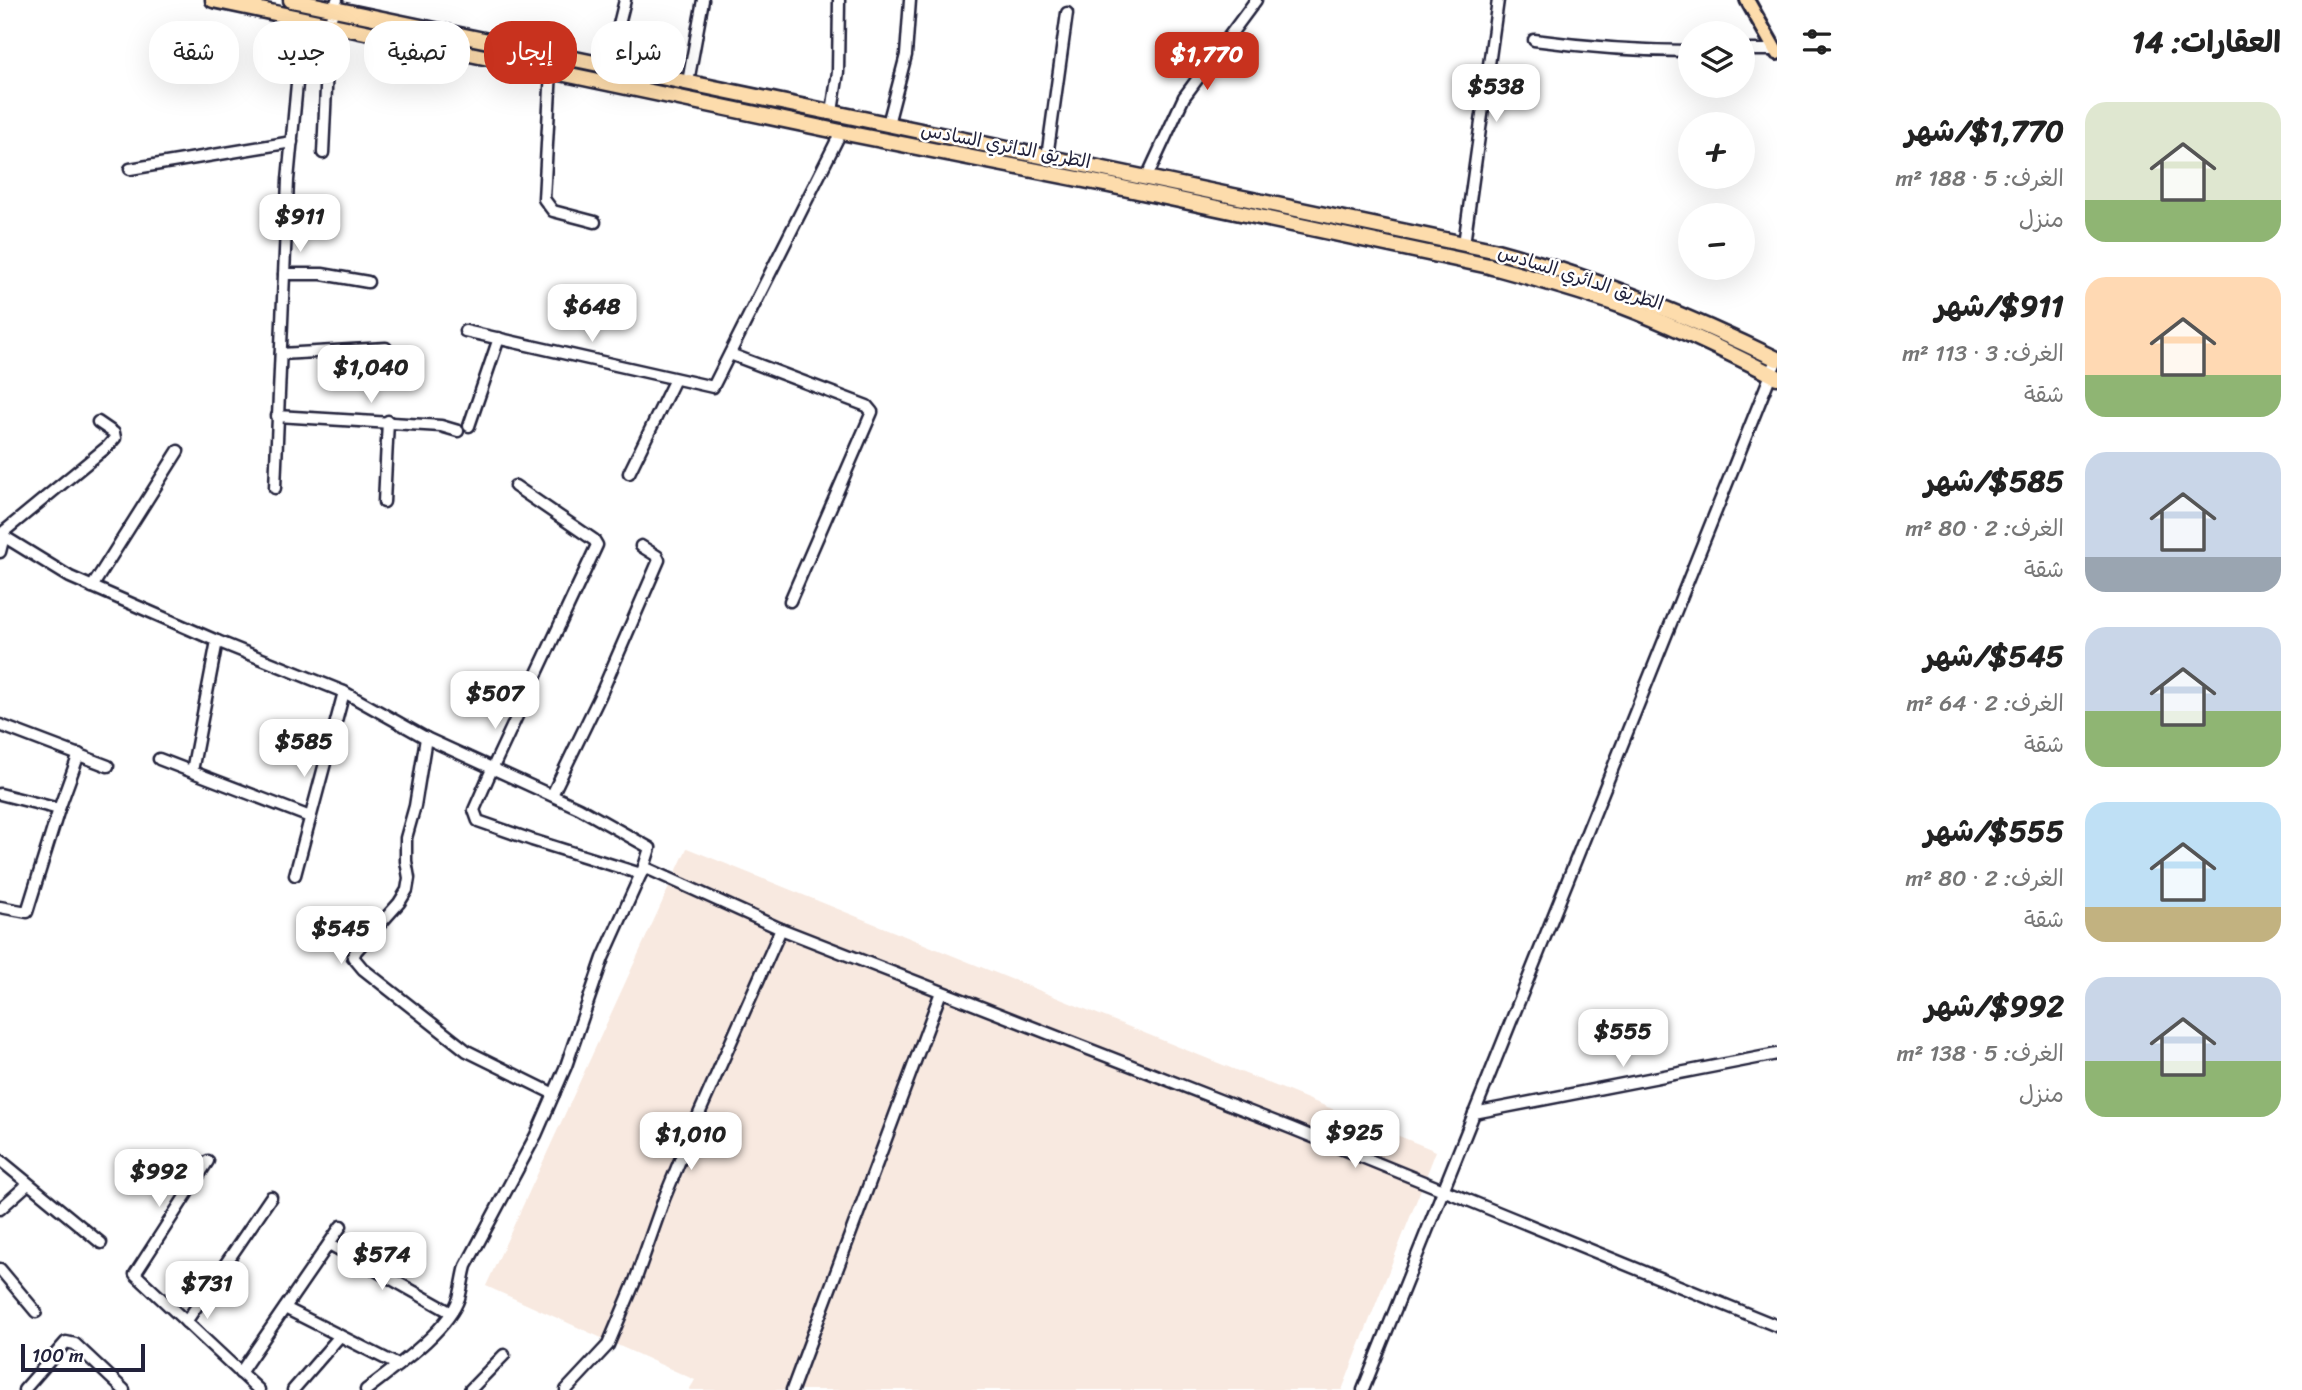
<!DOCTYPE html>
<html lang="ar">
<meta charset="utf-8">
<style>
:root{--surface:#fff;--page:#f6f6f6;--text:#222;--muted:#767676;--accent:#c8321e}
body{margin:0;font-family:Sriracha,"Playpen Sans Arabic",sans-serif;background:var(--page);color:var(--text);direction:rtl;height:100vh;display:flex;flex-direction:column;font-size:26px;white-space:nowrap}
*{box-sizing:border-box;margin:0}
p{font-size:23px;color:var(--muted)}
.icon{flex:none;width:38px;height:38px;fill:none;stroke:currentColor;stroke-width:2;stroke-linecap:round;stroke-linejoin:round}
.map{position:relative;flex:1;overflow:hidden;direction:ltr}
.details{display:flex;flex-direction:column;background:var(--surface);width:525px}
.details>*{flex:none}
.banner{position:absolute;left:21px;top:21px;width:665px;height:63px;direction:rtl;display:flex;gap:14px}
.controls{position:absolute;left:1678px;top:21px;display:grid;gap:14px}
.controls a{display:grid;place-items:center;width:77px;height:77px;border-radius:50%;background:var(--surface);box-shadow:0 7px 28px #0002;font-size:35px}
.scale{position:absolute;left:21px;bottom:18px;width:124px;box-sizing:border-box;padding-left:7px;border:4px solid #22223b;border-top:0;font-size:19px;line-height:24px;white-space:nowrap;color:#22223b;-webkit-text-stroke:5px #fff;paint-order:stroke}
.price{position:absolute;translate:-50% -60px;padding:0 16px;border-radius:14px;background:#fff;color:#222;font-size:23px;line-height:46px;filter:drop-shadow(0 2px 4px #0008)}
.price::after{content:'';position:absolute;left:50%;top:42px;width:21px;height:16px;margin-left:-10px;background:inherit;clip-path:polygon(0 0,100% 0,50% 100%)}
.price.selected{background:var(--accent);color:#fff}
ul{padding:0;list-style:none}
li{display:flex;align-items:center;gap:21px;height:175px;padding:0 21px}
li span{display:grid;place-items:center;flex:none;width:196px;height:140px;border-radius:21px;color:#555}
li>.icon{margin-inline-start:auto}
span .icon{width:84px;height:84px;fill:#fffc;stroke-width:1}
li b{font-size:30px}
h2{display:flex;justify-content:space-between;align-items:center;height:84px;padding:0 21px;font-size:30px}
.tag{padding:0 24px;border-radius:28px;background:var(--surface);box-shadow:0 7px 28px #0002;font-size:24px;line-height:63px}
.tag.selected{background:var(--accent);color:#fff}
main{display:flex;flex:1;min-height:0}
.map>svg:first-child{display:block}
.built{fill:#f8e9e0}
.lines{fill:none;stroke-linecap:round;stroke-linejoin:round}
.minor-casing{stroke:#22223b;stroke-width:15}
.major-casing{stroke:#22223b;stroke-width:18}
.highway-casing{stroke:#22223b;stroke-width:19}
.minor{stroke:#fff;stroke-width:10}
.major{stroke:#fddcac;stroke-width:12}
.highway{stroke:#fddcac;stroke-width:14}
.labels{text-anchor:middle;stroke-width:5;stroke-linejoin:round;paint-order:stroke}
.street-label{font-size:19px;fill:#22223b;stroke:#fff}
</style>
<main>
<section class="details">
<h2>العقارات: 14<svg class="icon" aria-label="filters" viewBox="0 0 24 24"><path d="M4 7h16M4 17h16"/><circle cx="9" cy="7" r="2"/><circle cx="15" cy="17" r="2"/></svg></h2>
<ul>
<li><span style="background:linear-gradient(#dfe7d0 70%,#8fb573 0)"><svg class="icon" aria-label="home" viewBox="0 0 24 24"><path d="M3 11l9-7 9 7M6 9v11h12V9"/></svg></span><div><b>$1,770/شهر</b><p>الغرف: 5 · 188 m²</p><p>منزل</p></div></li>
<li><span style="background:linear-gradient(#ffd9b3 70%,#8fb573 0)"><svg class="icon" aria-label="home" viewBox="0 0 24 24"><path d="M3 11l9-7 9 7M6 9v11h12V9"/></svg></span><div><b>$911/شهر</b><p>الغرف: 3 · 113 m²</p><p>شقة</p></div></li>
<li><span style="background:linear-gradient(#c9d6e8 75%,#9aa5b1 0)"><svg class="icon" aria-label="home" viewBox="0 0 24 24"><path d="M3 11l9-7 9 7M6 9v11h12V9"/></svg></span><div><b>$585/شهر</b><p>الغرف: 2 · 80 m²</p><p>شقة</p></div></li>
<li><span style="background:linear-gradient(#c9d6e8 60%,#8fb573 0)"><svg class="icon" aria-label="home" viewBox="0 0 24 24"><path d="M3 11l9-7 9 7M6 9v11h12V9"/></svg></span><div><b>$545/شهر</b><p>الغرف: 2 · 64 m²</p><p>شقة</p></div></li>
<li><span style="background:linear-gradient(#bfe0f5 75%,#c2b280 0)"><svg class="icon" aria-label="home" viewBox="0 0 24 24"><path d="M3 11l9-7 9 7M6 9v11h12V9"/></svg></span><div><b>$555/شهر</b><p>الغرف: 2 · 80 m²</p><p>شقة</p></div></li>
<li><span style="background:linear-gradient(#c9d6e8 60%,#8fb573 0)"><svg class="icon" aria-label="home" viewBox="0 0 24 24"><path d="M3 11l9-7 9 7M6 9v11h12V9"/></svg></span><div><b>$992/شهر</b><p>الغرف: 5 · 138 m²</p><p>منزل</p></div></li>
</ul>
</section>
<div class="map">
<svg width="1777" height="1390" viewBox="0 0 1777 1390">
<rect width="100%" height="100%" fill="#fff"/>
<filter id="ink" filterUnits="userSpaceOnUse"><feTurbulence type="fractalNoise" baseFrequency=".0143" numOctaves="2"/><feDisplacementMap in="SourceGraphic" scale="14" xChannelSelector="R" yChannelSelector="G"/><feConvolveMatrix kernelMatrix="1 2 1 2 8 2 1 2 1" color-interpolation-filters="sRGB"/></filter>
<g filter="url(#ink)">
<!-- built -->
<polygon class="built" points="687,848 1436,1151 1342,1390 689,1390 695,1380 486,1286"/>
<g class="lines">
<defs>
<g id="minor">
<path d="M1534,40C1586,47 1638,51 1690,51"/>
<polyline points="1743,50 1775,50"/>
<polyline points="609,65 625,0"/>
<polyline points="551,70 544,199 553,211 595,222"/>
<polyline points="688,82 703,0"/>
<polyline points="832,112 838,72 839,0"/>
<polyline points="888,124 906,55 910,0"/>
<polyline points="323,153 329,24 337,0"/>
<polyline points="1047,157 1067,13"/>
<polyline points="130,169 292,142"/>
<polyline points="1147,177 1184,97 1256,0"/>
<polyline points="1464,244 1498,0"/>
<polyline points="284,274 322,274 368,282"/>
<polyline points="465,331 713,387 841,132"/>
<polyline points="281,354 386,348"/>
<polyline points="730,354 867,406 872,412 790,601"/>
<polyline points="277,416 441,426 458,431"/>
<polyline points="469,426 499,338"/>
<polyline points="629,473 675,379"/>
<polyline points="515,486 594,540 597,545 488,778 474,810 478,821 532,840 641,874"/>
<polyline points="275,488 288,180 303,19"/>
<polyline points="384,502 388,421"/>
<path d="M0,534L70,577L217,641L344,692L426,738L579,808L650,848L644,867L603,958L566,1066L536,1135L466,1266C463,1277 462,1288 459,1298C448,1331 394,1368 366,1390"/>
<polyline points="1,534 108,446 115,438 114,433 98,422"/>
<polyline points="0,552 4,536"/>
<polyline points="92,587 178,451"/>
<polyline points="0,725 108,766"/>
<polyline points="426,738 415,806 406,838 406,861 409,878 407,890 399,903 356,951 353,957 363,969 467,1051 554,1094"/>
<polyline points="159,759 310,817"/>
<polyline points="192,771 217,641"/>
<polyline points="0,794 59,809"/>
<polyline points="552,795 600,696 659,560 657,556 641,546"/>
<polyline points="644,867 781,929 1291,1128 1777,1326"/>
<polyline points="295,875 344,692"/>
<polyline points="0,907 27,912 59,809 79,754"/>
<polyline points="1474,1113 1777,1054"/>
<polyline points="0,1160 101,1243"/>
<polyline points="208,1161 135,1274 259,1390"/>
<polyline points="0,1209 28,1184"/>
<polyline points="329,1244 450,1312"/>
<polyline points="0,1269 36,1312"/>
<polyline points="285,1308 398,1365"/>
<polyline points="186,1322 271,1197"/>
<polyline points="240,1373 341,1226"/>
<polyline points="24,1390 66,1342 75,1344 124,1390"/>
<polyline points="293,1390 340,1336"/>
<polyline points="470,1390 504,1355"/>
<polyline points="566,1390 608,1345 635,1281 664,1199 699,1114 781,929"/>
<polyline points="792,1390 941,992"/>
<polyline points="1363,1390 1777,359"/>
</g>
<polyline id="major" points="1747,0 1777,53"/>
<g id="highway">
<path d="M213,0L841,132L1109,185L1489,266C1533,278 1578,290 1622,306C1675,326 1726,351 1777,377"/>
<path d="M291,0L1493,250C1593,277 1685,314 1777,359"/>
</g>
</defs>
<!-- minor casing -->
<use href="#minor" class="minor-casing"/>
<!-- major casing -->
<use href="#major" class="major-casing"/>
<!-- highway casing -->
<use href="#highway" class="highway-casing"/>
<!-- minor -->
<use href="#minor" class="minor"/>
<!-- major -->
<use href="#major" class="major"/>
<!-- highway -->
<use href="#highway" class="highway"/>
</g>
</g>
<g class="labels">
<!-- street labels -->
<g class="street-label">
<text transform="translate(1006 145) rotate(11)" y="7">الطريق الدائري السادس</text>
<text transform="translate(1581 277) rotate(18)" y="7">الطريق الدائري السادس</text>
</g>
</g>
</svg>
<div class="controls">
<a><svg class="icon" aria-label="layers" viewBox="0 0 24 24"><path d="M12 4l9 5-9 5-9-5zM3 14l9 5 9-5"/></svg></a>
<a>+</a>
<a>−</a>
</div>
<div class="scale">100 m</div>
<b class="price selected" style="left:1207px;top:92px">$1,770</b>
<b class="price" style="left:1496px;top:124px">$538</b>
<b class="price" style="left:300px;top:254px">$911</b>
<b class="price" style="left:592px;top:344px">$648</b>
<b class="price" style="left:371px;top:405px">$1,040</b>
<b class="price" style="left:495px;top:731px">$507</b>
<b class="price" style="left:304px;top:779px">$585</b>
<b class="price" style="left:341px;top:966px">$545</b>
<b class="price" style="left:1623px;top:1069px">$555</b>
<b class="price" style="left:1355px;top:1170px">$925</b>
<b class="price" style="left:691px;top:1172px">$1,010</b>
<b class="price" style="left:159px;top:1209px">$992</b>
<b class="price" style="left:382px;top:1292px">$574</b>
<b class="price" style="left:207px;top:1321px">$731</b>
<div class="banner">
<a class="tag">شراء</a>
<a class="tag selected">إيجار</a>
<a class="tag">تصفية</a>
<a class="tag">جديد</a>
<a class="tag">شقة</a>
</div>
</div>
</main>
